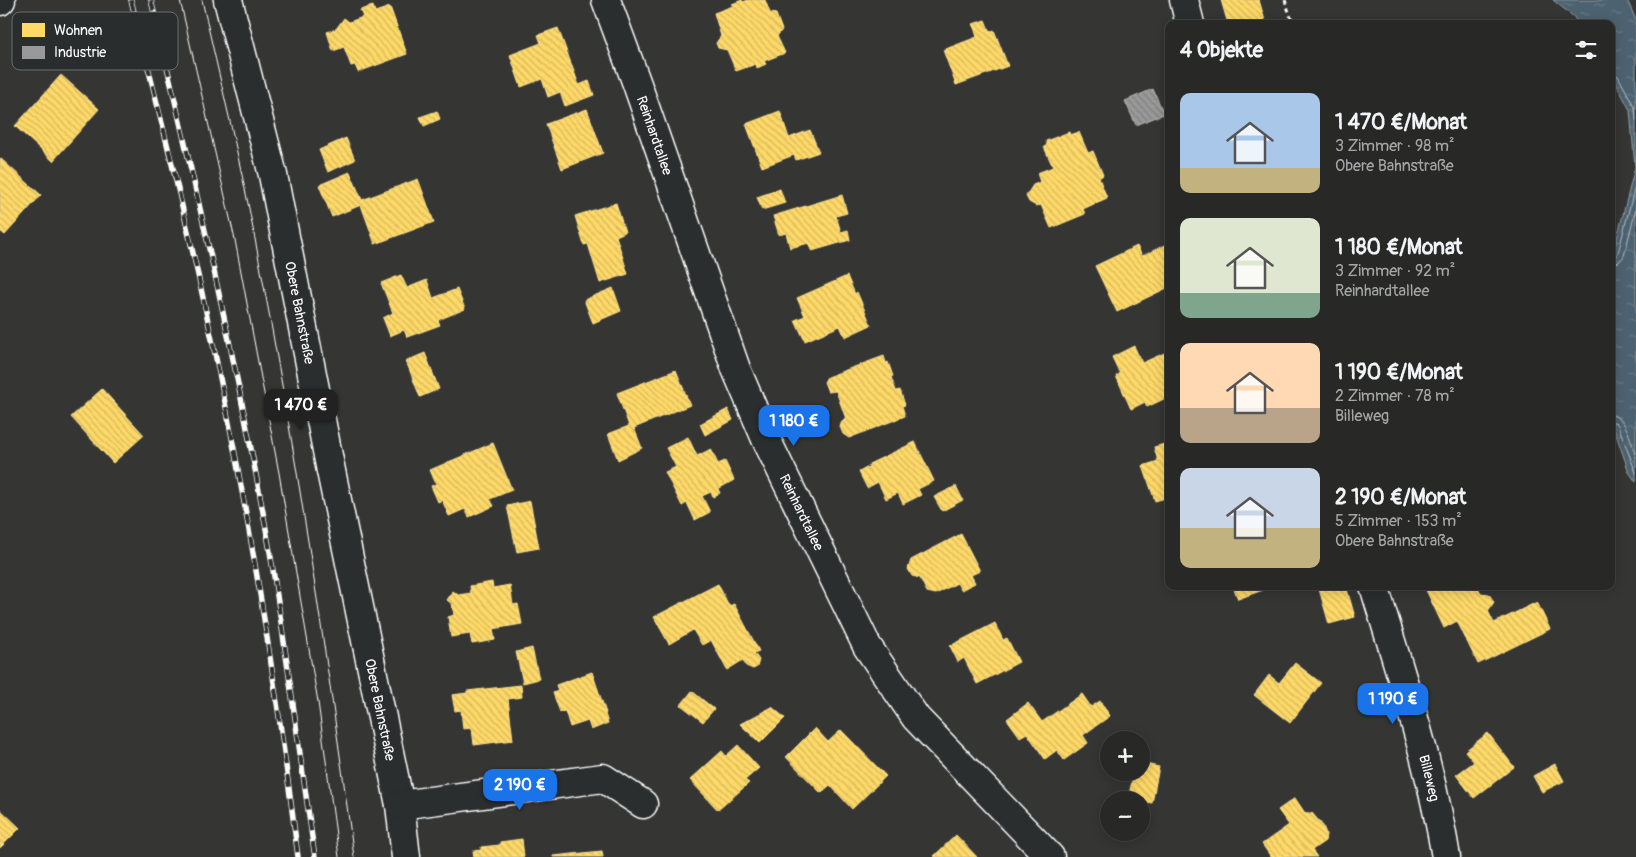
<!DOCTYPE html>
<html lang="de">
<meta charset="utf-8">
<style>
:root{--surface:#282827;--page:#343433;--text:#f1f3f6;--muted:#a5a6a7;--line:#444;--accent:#1a73e8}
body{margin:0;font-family:Pangolin,sans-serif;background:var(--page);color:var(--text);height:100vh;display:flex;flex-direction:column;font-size:19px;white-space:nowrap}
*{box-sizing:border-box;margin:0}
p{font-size:16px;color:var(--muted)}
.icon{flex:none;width:28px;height:28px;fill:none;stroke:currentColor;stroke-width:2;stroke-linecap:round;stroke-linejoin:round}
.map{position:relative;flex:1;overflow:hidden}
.panel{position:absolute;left:1165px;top:20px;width:450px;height:570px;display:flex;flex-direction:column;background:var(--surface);border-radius:10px;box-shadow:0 2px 12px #0003,0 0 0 1px var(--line)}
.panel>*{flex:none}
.buttons{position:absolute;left:1100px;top:731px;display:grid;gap:10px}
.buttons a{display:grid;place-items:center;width:50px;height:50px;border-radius:50%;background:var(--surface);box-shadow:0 2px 12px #0003,0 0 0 1px var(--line);font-size:25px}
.price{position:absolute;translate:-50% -42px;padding:0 11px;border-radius:10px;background:var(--accent);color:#fff;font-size:16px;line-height:32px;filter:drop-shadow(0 1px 2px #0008)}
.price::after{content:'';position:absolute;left:50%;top:30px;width:15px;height:11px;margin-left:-8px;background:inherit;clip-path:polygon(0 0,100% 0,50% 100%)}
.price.current{background:#222;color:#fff}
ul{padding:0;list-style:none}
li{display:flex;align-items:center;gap:15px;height:125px;padding:0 15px}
li span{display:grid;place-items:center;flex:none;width:140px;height:100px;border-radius:10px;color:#555}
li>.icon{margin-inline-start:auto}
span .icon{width:60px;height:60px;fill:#fffc;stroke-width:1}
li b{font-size:21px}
h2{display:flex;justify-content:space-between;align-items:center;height:60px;padding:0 15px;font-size:21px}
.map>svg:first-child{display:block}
.water{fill:url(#water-ripples);stroke:#94a1a9}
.homes{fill:url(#homes-back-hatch);stroke:#ffe494}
.industry{fill:url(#industry-back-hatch);stroke:#b8b8b8}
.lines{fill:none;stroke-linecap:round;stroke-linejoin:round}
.shore{stroke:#b8c0c6;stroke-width:1}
.minor-casing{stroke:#fff;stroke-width:31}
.path{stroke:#fff;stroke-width:3;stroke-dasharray:4 4;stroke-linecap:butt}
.minor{stroke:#2a2d2e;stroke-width:28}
.tram{stroke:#fff;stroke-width:1}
.rail-casing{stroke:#fff;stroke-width:5.5}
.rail{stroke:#2a2d2e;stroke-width:4;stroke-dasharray:11;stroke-linecap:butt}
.labels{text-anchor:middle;stroke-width:5;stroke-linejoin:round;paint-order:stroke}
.street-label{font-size:14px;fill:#fff;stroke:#2a2d2e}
.key{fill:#2a2d2e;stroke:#6a6c6d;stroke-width:1}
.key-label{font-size:14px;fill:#fff}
</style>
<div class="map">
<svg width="1636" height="857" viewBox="0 0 1636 857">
<defs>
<pattern id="water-ripples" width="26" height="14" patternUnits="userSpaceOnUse" patternTransform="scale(1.25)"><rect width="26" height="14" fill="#4d6270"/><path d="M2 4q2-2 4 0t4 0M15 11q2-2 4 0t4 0" fill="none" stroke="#687a85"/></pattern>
<pattern id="homes-back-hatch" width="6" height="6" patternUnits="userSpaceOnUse" patternTransform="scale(1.25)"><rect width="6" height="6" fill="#ffd966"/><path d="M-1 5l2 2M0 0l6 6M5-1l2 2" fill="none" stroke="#d2b660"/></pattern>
<pattern id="industry-back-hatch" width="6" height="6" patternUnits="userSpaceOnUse" patternTransform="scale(1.25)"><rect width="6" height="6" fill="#999"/><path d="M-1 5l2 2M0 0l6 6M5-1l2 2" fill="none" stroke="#7e7e7e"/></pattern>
</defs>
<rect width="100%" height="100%" fill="#353634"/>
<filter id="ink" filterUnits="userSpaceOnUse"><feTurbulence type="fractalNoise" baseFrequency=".02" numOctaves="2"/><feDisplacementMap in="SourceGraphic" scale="10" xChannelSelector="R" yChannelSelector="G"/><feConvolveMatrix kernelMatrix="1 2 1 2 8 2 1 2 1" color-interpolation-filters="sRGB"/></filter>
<g filter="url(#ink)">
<!-- water -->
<polygon class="water" points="1553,0 1627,0 1636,20 1636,482 1629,472 1611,420 1611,262 1635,167 1630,110 1611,74 1611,24 1578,24 1574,17"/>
<!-- homes -->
<g class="homes">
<polygon points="742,0 743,2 748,0 765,0 770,13 776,14 782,30 777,36 785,53 764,61 766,64 757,68 756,64 736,71 727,50 718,48 716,43 721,36 714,13 733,6 732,4"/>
<polygon points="1221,0 1259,0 1266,24 1228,24"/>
<polygon points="373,6 375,12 390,7 407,54 358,72 355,65 351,66 344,47 333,51 327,32 336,29 344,18 349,22 363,17 360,10"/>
<polygon points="985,20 990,32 994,30 1008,66 956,85 943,50 977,37 973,24"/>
<polygon points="558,28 579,85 589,81 594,95 565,106 560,92 548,97 542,79 521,87 510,55 541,43 538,35"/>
<polygon points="61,75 99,109 53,161 15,126"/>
<polygon points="587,109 603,153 562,169 546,124"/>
<polygon points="437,111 440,119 424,126 420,117"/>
<polygon points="780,111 789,138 810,130 819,152 796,160 794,155 762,167 746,124"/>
<polygon points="1069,132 1070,135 1079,132 1088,153 1093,151 1103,175 1099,178 1107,198 1083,209 1085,214 1051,228 1041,205 1036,206 1029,202 1026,196 1033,185 1040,182 1037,173 1053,167 1044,147 1047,145 1046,141"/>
<polygon points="346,138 355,160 328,172 319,150"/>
<polygon points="0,158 41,195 5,235 0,231"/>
<polygon points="350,172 362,200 418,179 434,222 375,244 361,205 332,217 319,185"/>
<polygon points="780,189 785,203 762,210 757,197"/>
<polygon points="842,195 847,213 836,216 841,232 848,230 850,240 812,251 809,243 790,248 786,233 779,235 773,216"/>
<polygon points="616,203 625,232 616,236 628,274 600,283 588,244 584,245 575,216"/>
<polygon points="1169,243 1169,287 1117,312 1095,266 1137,246 1142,256"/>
<polygon points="401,275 407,288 427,280 433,298 457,289 465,309 438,320 440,325 407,337 404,330 390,336 383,318 393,313 381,283"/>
<polygon points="847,276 855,294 857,292 871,325 845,337 840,326 805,341 795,320 805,316 797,298"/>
<polygon points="613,288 621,311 593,323 584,300"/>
<polygon points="1134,346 1142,363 1169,351 1169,391 1166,392 1168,397 1147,407 1145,402 1131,409 1116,376 1120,374 1112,357"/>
<polygon points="425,353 439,389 420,397 406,361"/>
<polygon points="884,356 886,363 888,362 893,376 891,377 896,391 900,390 905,405 902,406 905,416 849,438 843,434 840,427 842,421 846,419 836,391 828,392 824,382 827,377"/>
<polygon points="676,370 690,405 634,428 642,448 618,460 608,434 629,426 617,393"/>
<polygon points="102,389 144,435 113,463 71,417"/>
<polygon points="728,409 733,420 705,435 700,424"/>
<polygon points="688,437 697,456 711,449 718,464 725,461 734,480 718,489 720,493 713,497 711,492 702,496 710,512 695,520 687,503 682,506 665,472 676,467 666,448"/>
<polygon points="915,442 934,481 918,489 921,495 903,504 898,493 886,499 878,482 867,488 859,472 870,466 869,464"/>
<polygon points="493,443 512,490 490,499 494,506 469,517 465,509 449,516 442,500 438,502 431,486 436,484 430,470"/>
<polygon points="1168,443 1169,497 1155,501 1143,466 1158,461 1154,447"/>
<polygon points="956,486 963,500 942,511 934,497"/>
<polygon points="530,501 539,548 517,552 507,506"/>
<polygon points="961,534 980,571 971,575 975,583 961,590 957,583 936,594 927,592 920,578 912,576 908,569 911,560"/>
<polygon points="492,582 493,588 510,585 513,605 518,604 522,624 493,629 495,640 472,644 470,634 451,637 448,617 454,615 452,604 447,600 453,591 458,595 471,593 470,586"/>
<polygon points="718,584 729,606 734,604 759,651 754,653 759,660 757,667 753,669 746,666 743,660 727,670 711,640 702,645 693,630 669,644 654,617"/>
<polygon points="1233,586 1274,586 1238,599"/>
<polygon points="1330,586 1346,586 1355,617 1329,624 1319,589"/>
<polygon points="1434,586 1477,586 1481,593 1489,594 1494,602 1488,611 1494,623 1537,602 1550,629 1478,664 1457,621 1444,628 1426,590"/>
<polygon points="995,623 1003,640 1007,638 1019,662 977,684 964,658 958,662 950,646"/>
<polygon points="532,648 539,679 523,683 516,652"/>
<polygon points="1295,663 1321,683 1290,723 1254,695 1269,675 1279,683"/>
<polygon points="592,672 606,713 605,714 608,723 591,730 588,721 570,727 565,711 560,712 553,693 558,691 556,685"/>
<polygon points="521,685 522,697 508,699 513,740 474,745 472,728 463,729 461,710 455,711 452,695 467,693 467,691"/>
<polygon points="692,691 714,709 703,722 681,705"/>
<polygon points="1082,694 1091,707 1100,701 1110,716 1083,735 1088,743 1064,760 1057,750 1045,759 1027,733 1020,737 1007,719 1028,703 1042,722"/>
<polygon points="772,707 785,718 760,743 740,724"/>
<polygon points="815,728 828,742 841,730 886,776 852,809 830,785 821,793 786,757"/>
<polygon points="1488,733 1514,767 1474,798 1456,775 1474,762 1465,751"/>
<polygon points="738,745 759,768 745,780 749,783 718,810 690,780 722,751 726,756"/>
<polygon points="1141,763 1159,767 1152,803 1128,799 1134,772 1141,772"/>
<polygon points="1555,764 1564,781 1542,792 1533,776"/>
<polygon points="1295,798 1305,813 1312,813 1323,826 1326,834 1325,841 1312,850 1317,857 1271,857 1262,844 1289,825 1278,810"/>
<polygon points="0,809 20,828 0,848"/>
<polygon points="956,835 977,857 935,857 934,856"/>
<polygon points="522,839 524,857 474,857 473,851 481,850 481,847 500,845 500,842"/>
<polygon points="602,851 603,857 553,857 553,856"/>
</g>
<!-- industry -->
<polygon class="industry" points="1153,89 1164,114 1136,125 1125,101"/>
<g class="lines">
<!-- shore -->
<g class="shore">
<polyline points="1611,73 1615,74 1618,76 1635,108 1636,120"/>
<polyline points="1611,257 1616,257 1618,253 1636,182"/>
<polyline points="1611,264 1619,262 1624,256 1636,208"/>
<path d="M1611,415C1628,417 1631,444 1636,457"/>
<polyline points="1611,422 1615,422 1618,425 1636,473"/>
</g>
<defs>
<g id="minor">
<path id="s1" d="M228,0L273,175L331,471L400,805L406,857"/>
<path id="s2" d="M606,0L637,84L736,369L766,439L867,646L916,718L1050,857"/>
<polyline points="1184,0 1190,24"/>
<polyline points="0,1 1,0"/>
<path id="s3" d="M1374,586C1401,675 1431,765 1446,857"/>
<polyline points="400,805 603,778 643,804"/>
</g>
</defs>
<!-- minor casing -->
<use href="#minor" class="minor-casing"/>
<!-- path -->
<polyline class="path" points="1285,0 1293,24"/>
<!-- minor -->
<use href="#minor" class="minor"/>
<!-- tram -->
<g class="tram">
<polyline points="180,0 235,240 279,473 318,702 339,857"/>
<path d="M202,0C220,80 240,159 255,239C295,444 326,650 354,857"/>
</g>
<defs>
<g id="rail">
<path d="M131,0C157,102 183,204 205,307C245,489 275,673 298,857"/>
<path d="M151,0C194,179 236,359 268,540C286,645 299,752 315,857"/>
</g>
</defs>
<!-- rail casing -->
<use href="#rail" class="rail-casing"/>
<!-- rail -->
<use href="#rail" class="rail"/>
</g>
</g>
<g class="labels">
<!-- street labels -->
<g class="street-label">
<text dy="5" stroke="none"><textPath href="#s2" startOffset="144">Reinhardtallee</textPath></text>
<text dy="5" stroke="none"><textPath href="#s1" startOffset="321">Obere Bahnstraße</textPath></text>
<text dy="5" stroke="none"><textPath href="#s2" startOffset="549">Reinhardtallee</textPath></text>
<text dy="5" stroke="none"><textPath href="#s1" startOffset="726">Obere Bahnstraße</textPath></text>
<text dy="5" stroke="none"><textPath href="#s3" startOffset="200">Billeweg</textPath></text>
</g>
</g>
<!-- legend -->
<rect x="12" y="12" width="166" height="58" rx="8" class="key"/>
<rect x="22" y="23" width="23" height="14" fill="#ffd966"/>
<rect x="22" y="46" width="23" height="13" fill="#999"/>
<g class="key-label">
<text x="54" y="35">Wohnen</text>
<text x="54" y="57">Industrie</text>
</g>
</svg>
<div class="buttons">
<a>+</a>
<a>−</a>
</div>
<b class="price current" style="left:301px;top:431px">1 470 €</b>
<b class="price" style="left:794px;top:447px">1 180 €</b>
<b class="price" style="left:1393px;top:725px">1 190 €</b>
<b class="price" style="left:520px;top:811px">2 190 €</b>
<section class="panel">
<h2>4 Objekte<svg class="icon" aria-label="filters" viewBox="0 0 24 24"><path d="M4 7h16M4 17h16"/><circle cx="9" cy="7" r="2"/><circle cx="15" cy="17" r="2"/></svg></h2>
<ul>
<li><span style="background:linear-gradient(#a9c7e8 75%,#c2b280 0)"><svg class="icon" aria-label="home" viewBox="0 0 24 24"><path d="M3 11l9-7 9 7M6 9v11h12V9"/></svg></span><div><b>1 470 €/Monat</b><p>3 Zimmer · 98 m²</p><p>Obere Bahnstraße</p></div></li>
<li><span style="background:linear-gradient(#dfe7d0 75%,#7fa58c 0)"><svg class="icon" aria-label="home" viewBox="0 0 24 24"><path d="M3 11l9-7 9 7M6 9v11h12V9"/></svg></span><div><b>1 180 €/Monat</b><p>3 Zimmer · 92 m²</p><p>Reinhardtallee</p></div></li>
<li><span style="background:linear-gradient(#ffd9b3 65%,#b9a48a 0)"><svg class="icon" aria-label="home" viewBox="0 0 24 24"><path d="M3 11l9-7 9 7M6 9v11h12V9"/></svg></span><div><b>1 190 €/Monat</b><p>2 Zimmer · 78 m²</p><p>Billeweg</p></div></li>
<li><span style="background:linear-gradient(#c9d6e8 60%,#c2b280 0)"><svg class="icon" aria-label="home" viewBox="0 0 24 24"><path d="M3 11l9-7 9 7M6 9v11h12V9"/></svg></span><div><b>2 190 €/Monat</b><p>5 Zimmer · 153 m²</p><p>Obere Bahnstraße</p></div></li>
</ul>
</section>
</div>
